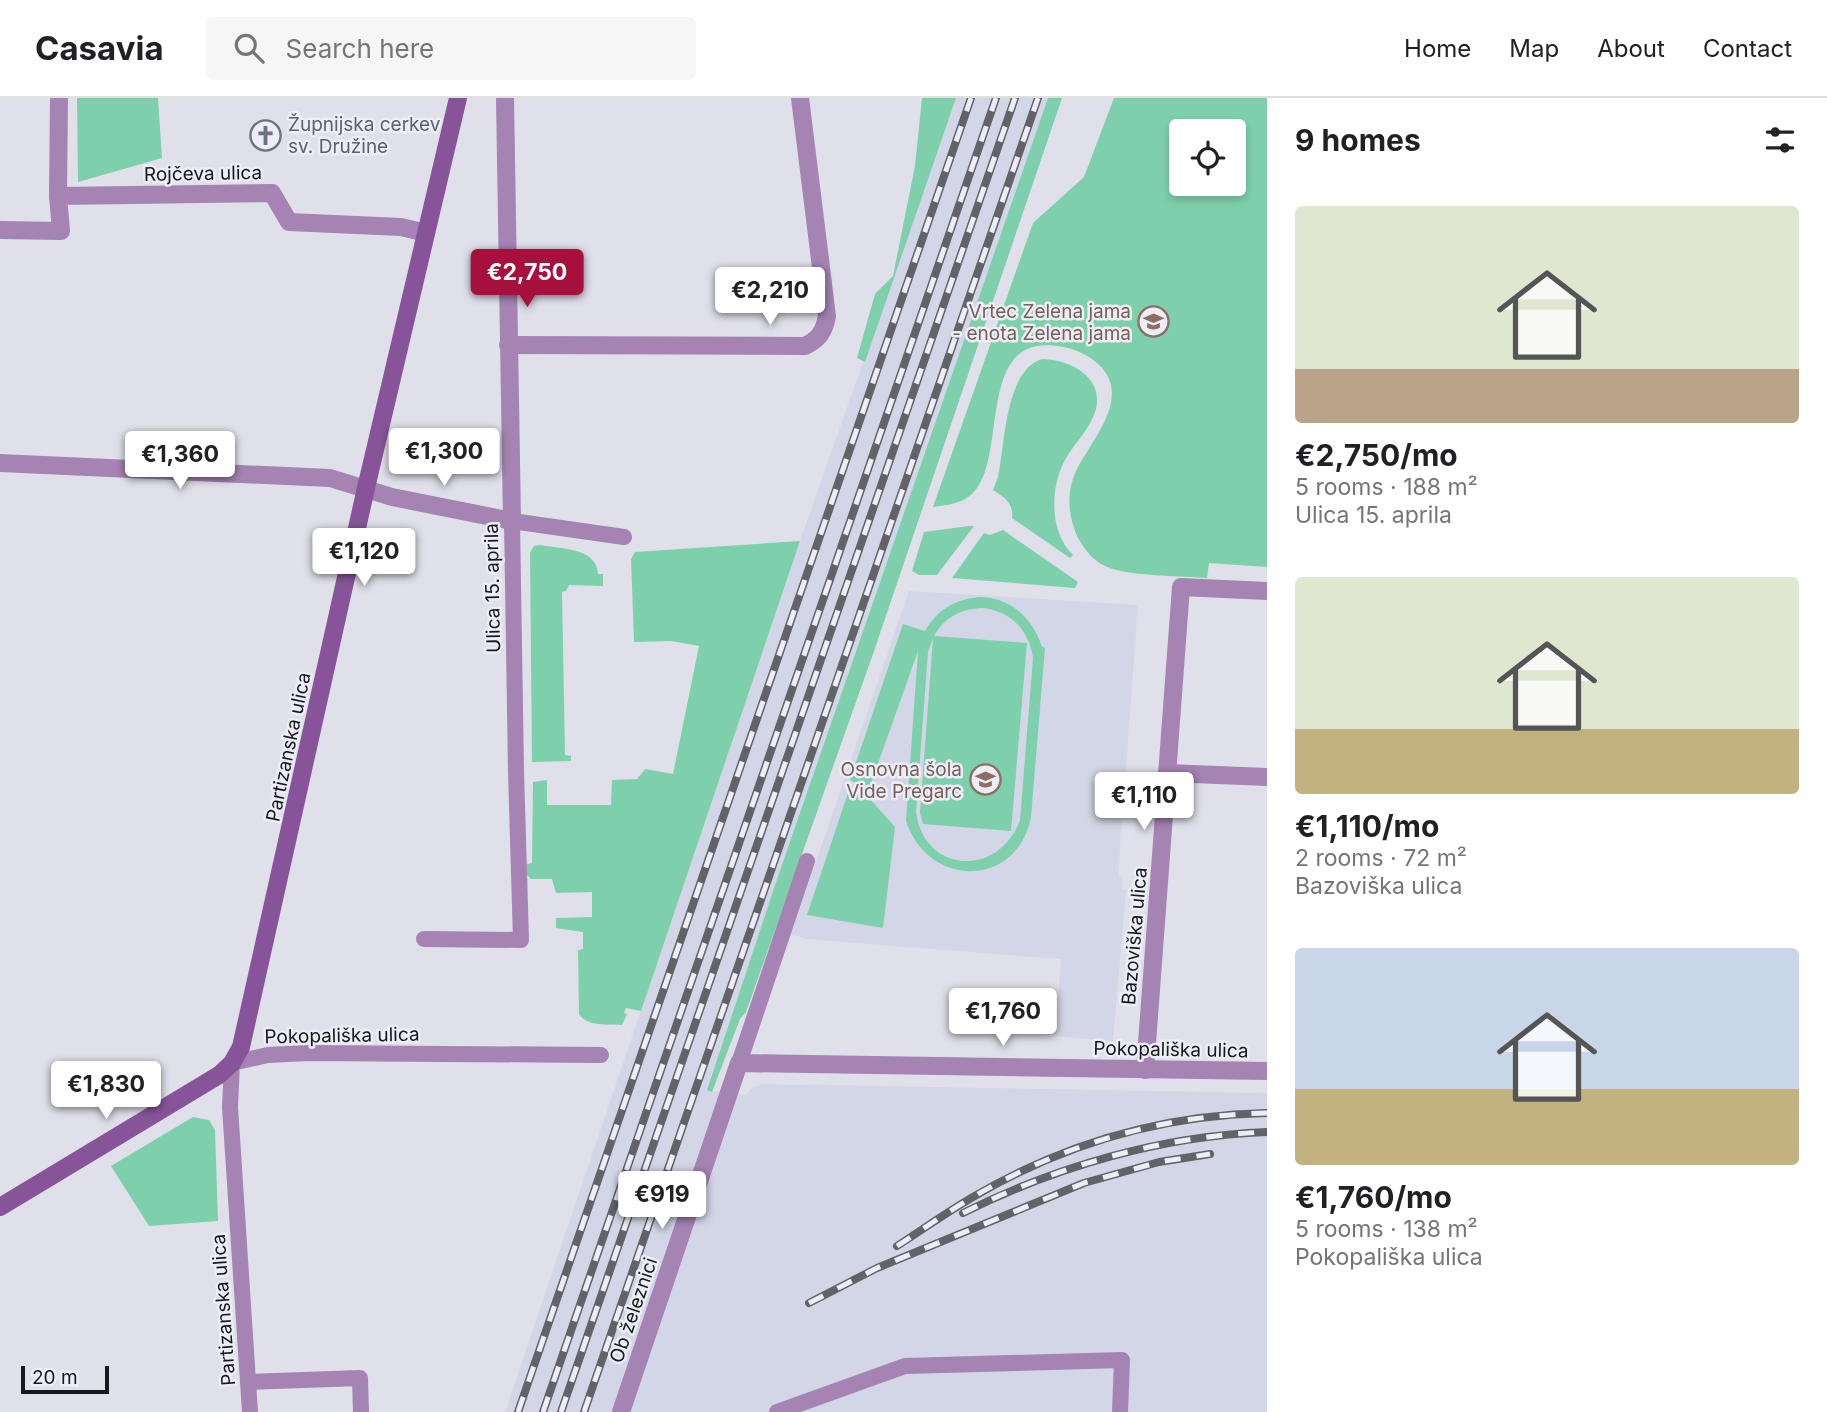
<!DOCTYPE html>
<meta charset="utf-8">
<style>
:root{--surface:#fff;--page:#f6f6f6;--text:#202124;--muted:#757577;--line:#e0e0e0;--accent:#a70f3d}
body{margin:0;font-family:Inter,sans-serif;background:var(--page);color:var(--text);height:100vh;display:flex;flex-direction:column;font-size:26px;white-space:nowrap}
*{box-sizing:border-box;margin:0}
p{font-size:23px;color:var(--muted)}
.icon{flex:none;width:38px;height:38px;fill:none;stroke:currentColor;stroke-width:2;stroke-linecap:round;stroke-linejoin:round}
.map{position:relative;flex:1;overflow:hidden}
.side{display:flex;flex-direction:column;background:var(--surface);width:560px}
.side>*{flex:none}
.fabs{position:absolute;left:1169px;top:21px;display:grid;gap:14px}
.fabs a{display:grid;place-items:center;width:77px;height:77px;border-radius:7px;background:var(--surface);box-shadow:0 4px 10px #0003;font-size:35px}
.scale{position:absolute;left:21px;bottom:18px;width:88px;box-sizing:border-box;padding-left:7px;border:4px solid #17181b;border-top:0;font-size:19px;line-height:24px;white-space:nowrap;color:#17181b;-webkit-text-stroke:5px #ecedf6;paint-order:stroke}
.price{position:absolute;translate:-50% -60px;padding:0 16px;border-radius:7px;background:#fff;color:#222;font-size:23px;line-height:46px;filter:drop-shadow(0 2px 4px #0008)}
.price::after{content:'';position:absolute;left:50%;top:42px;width:21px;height:16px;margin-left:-10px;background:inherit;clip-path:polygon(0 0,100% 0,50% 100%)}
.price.active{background:var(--accent);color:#fff}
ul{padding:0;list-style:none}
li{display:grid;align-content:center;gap:14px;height:371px;padding:0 28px}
li span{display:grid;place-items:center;height:217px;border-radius:7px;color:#555}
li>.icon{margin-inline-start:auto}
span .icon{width:126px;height:126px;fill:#fffc;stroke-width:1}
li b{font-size:30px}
h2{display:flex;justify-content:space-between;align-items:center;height:84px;padding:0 28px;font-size:30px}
header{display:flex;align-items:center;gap:42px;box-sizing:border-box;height:98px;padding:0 35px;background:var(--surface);border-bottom:2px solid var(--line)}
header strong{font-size:33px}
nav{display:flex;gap:38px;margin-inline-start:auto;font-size:24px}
.search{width:490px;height:63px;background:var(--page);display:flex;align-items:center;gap:18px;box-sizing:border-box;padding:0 24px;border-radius:7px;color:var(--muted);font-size:26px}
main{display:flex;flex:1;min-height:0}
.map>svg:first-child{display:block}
.built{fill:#d3d6e6}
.green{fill:#7ed0ac;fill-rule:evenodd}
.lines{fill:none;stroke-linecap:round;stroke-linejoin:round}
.lane{stroke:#a583b3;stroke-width:16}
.street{stroke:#a583b3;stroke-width:18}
.secondary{stroke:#87549a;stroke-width:18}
.rail-casing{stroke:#626368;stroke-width:8}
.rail{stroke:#ecedf6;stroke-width:5;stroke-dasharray:16;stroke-linecap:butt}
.labels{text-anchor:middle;stroke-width:5;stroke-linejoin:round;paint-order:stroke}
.worship-label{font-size:19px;fill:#5b616d;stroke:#ecedf6;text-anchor:start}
.street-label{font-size:19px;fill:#17181b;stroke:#ecedf6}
.education-label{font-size:19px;fill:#785e54;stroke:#ecedf6;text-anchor:end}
</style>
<header>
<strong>Casavia</strong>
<div class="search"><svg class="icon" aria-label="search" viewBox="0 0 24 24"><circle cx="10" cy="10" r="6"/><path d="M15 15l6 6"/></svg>Search here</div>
<nav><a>Home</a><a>Map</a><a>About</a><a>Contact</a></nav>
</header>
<main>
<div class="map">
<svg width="1267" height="1314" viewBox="0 0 1267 1314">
<rect width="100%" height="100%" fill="#dfe0e9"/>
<!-- built -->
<g class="built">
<polygon points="956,0 1048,0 776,784 707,992 746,997 752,990 762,986 1267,995 1267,1314 505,1314 800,443"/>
<polygon points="909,493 1138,507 1118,778 1123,779 1122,791 1126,792 1113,943 1055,938 1061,861 806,841 791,836"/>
</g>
<!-- green -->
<g class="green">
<polygon points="77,0 158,0 162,60 78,84"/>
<polygon points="922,0 956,0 865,264 857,260 875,196 893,178 915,68"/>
<polygon points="1048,0 1062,0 873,556 746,914 740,921 712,994 707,992 776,784"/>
<path d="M1114,0H1267V469L1209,465L1207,480C1182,478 1128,478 1107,469C1094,464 1085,452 1078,440C1068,419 1066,394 1076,373C1092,340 1138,294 1092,261C1077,250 1055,245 1037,248C980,258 1006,365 972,396C961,406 947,407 933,409L1033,125L1084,79ZM1181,33H1234V86H1181Z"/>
<path d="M1042,261C1068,261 1104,278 1096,311C1091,331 1072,347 1063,366C1050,393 1050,435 1073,457L1070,460L1012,420C1014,405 1004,399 993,392L998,379C1005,347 1005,272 1042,261Z"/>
<polygon points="969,428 974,428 937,477 919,477 912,473 924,434"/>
<polygon points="1003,432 1078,484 1075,490 952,480 984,435 990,437"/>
<path d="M800,443L641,913L626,910L624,915L627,916L622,927C608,926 587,929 579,916L578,852L583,851V834L556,830V820L592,819V794L556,795L552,781H531L527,777V766L532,765L533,684L547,682V707H611L612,682L637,681L645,671L673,676L699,548L671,543L634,544L631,461L635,454Z"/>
<path d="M540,447C560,451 597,449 598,476H603V488L569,487L566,493L562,494L565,657L571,658V663L532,664L530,455L534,448Z"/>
<path d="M979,499C1010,499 1033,520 1042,549L1045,550L1031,719C1017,791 928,790 906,723L918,553L869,691L850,682L903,526L925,533C938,511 954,502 979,499ZM984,510C1012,514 1029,533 1033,560L1020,722C999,780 924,776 916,714L928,554L933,540L920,715L923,726L1011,733L1027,545L934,538C945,519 962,510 984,510Z"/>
<polygon points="849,692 869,700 895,729 883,830 807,817"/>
<polygon points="193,1019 209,1022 215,1032 218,1123 149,1128 111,1068"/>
</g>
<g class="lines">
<!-- lane -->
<g class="lane">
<polyline points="424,841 521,842 516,673 512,423 624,439"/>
<polyline points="739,965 807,763"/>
<polyline points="249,1284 360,1280 361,1314"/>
<polyline points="250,1314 230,1009 232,965 268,957 308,955 601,957"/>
<polyline points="777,1314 905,1268 1122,1262 1120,1314"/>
</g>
<!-- street -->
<g class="street">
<polyline points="58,98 59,0"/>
<polyline points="0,132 61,133 58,98 272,95 289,124 401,129 426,135"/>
<path d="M508,247L805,248C819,241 824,234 827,218L800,0"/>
<polyline points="0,365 330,380 392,399 512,423 505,0"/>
<polyline points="1168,675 1267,679"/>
<polyline points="1145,972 1181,489 1267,493"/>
<polyline points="621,1314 739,965 1267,973"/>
</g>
<!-- secondary -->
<polyline class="secondary" points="0,1109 219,977 232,965 241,949 366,390 458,0"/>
<defs>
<g id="rail">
<path d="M963,1115C1057,1068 1162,1038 1267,1034"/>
<path d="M897,1148C922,1132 947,1114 973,1099C1063,1046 1163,1017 1267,1015"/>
<polyline points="809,1205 877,1170 1084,1085 1159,1064 1210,1056"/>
<polyline points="518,1314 971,0"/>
<polyline points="543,1314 996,0"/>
<polyline points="561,1314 1015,0"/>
<polyline points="584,1314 1038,0"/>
</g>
</defs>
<!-- rail casing -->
<use href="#rail" class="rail-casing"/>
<!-- rail -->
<use href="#rail" class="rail"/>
</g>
<!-- icons -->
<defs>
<symbol id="church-ring" viewBox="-11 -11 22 22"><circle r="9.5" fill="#ecedf6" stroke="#6b7280" stroke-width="1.5"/><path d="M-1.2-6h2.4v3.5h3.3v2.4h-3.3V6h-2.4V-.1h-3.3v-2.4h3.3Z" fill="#6b7280"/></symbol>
<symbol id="school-ring" viewBox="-11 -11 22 22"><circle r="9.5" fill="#ecedf6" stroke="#8d6e63" stroke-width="1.5"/><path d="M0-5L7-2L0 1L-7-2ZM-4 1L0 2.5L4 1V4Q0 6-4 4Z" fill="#8d6e63"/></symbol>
</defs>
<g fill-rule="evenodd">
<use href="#church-ring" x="248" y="20" width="35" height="35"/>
<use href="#school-ring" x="1136" y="206" width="35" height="35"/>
<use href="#school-ring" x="968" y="664" width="35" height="35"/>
</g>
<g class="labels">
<!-- worship labels -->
<g class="worship-label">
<text x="288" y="33">Župnijska cerkev<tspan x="288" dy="22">sv. Družine</tspan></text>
</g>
<!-- street labels -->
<g class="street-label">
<text transform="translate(203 75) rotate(-1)" y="7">Rojčeva ulica</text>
<text transform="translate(492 490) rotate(-91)" y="7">Ulica 15. aprila</text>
<text transform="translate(288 649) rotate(-78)" y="7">Partizanska ulica</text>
<text transform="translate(1134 838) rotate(-85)" y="7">Bazoviška ulica</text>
<text transform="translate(342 937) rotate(-1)" y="7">Pokopališka ulica</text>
<text transform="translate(1171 951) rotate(1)" y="7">Pokopališka ulica</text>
<text transform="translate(223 1212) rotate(-94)" y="7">Partizanska ulica</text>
<text transform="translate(633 1212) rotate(-71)" y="7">Ob železnici</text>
</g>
<!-- education labels -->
<g class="education-label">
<text x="1131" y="220">Vrtec Zelena jama<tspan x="1131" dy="22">- enota Zelena jama</tspan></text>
<text x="962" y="678">Osnovna šola<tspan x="962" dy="22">Vide Pregarc</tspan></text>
</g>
</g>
</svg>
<div class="fabs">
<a><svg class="icon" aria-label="locate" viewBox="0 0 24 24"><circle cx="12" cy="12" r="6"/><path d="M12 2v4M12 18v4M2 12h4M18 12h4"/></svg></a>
</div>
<div class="scale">20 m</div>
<b class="price active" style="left:527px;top:211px">€2,750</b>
<b class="price" style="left:770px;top:229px">€2,210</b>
<b class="price" style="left:444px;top:390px">€1,300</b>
<b class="price" style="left:180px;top:393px">€1,360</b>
<b class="price" style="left:364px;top:490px">€1,120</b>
<b class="price" style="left:1144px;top:734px">€1,110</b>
<b class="price" style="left:1003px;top:950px">€1,760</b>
<b class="price" style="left:106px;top:1023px">€1,830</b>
<b class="price" style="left:662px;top:1133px">€919</b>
</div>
<section class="side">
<h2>9 homes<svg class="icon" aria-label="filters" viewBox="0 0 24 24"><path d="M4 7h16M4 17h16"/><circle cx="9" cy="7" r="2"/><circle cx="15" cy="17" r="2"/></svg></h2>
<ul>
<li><span style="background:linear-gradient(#dfe7d0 75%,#b9a48a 0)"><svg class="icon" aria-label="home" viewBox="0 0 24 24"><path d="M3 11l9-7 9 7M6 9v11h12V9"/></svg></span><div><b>€2,750/mo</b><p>5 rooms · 188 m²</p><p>Ulica 15. aprila</p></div></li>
<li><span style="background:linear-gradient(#dfe7d0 70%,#c2b280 0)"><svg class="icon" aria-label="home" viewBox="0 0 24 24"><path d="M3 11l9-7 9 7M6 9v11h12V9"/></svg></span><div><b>€1,110/mo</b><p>2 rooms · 72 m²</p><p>Bazoviška ulica</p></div></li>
<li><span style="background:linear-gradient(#c9d6e8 65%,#c2b280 0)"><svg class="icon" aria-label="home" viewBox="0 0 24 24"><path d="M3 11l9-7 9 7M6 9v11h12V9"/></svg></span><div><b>€1,760/mo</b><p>5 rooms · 138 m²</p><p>Pokopališka ulica</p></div></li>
</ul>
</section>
</main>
